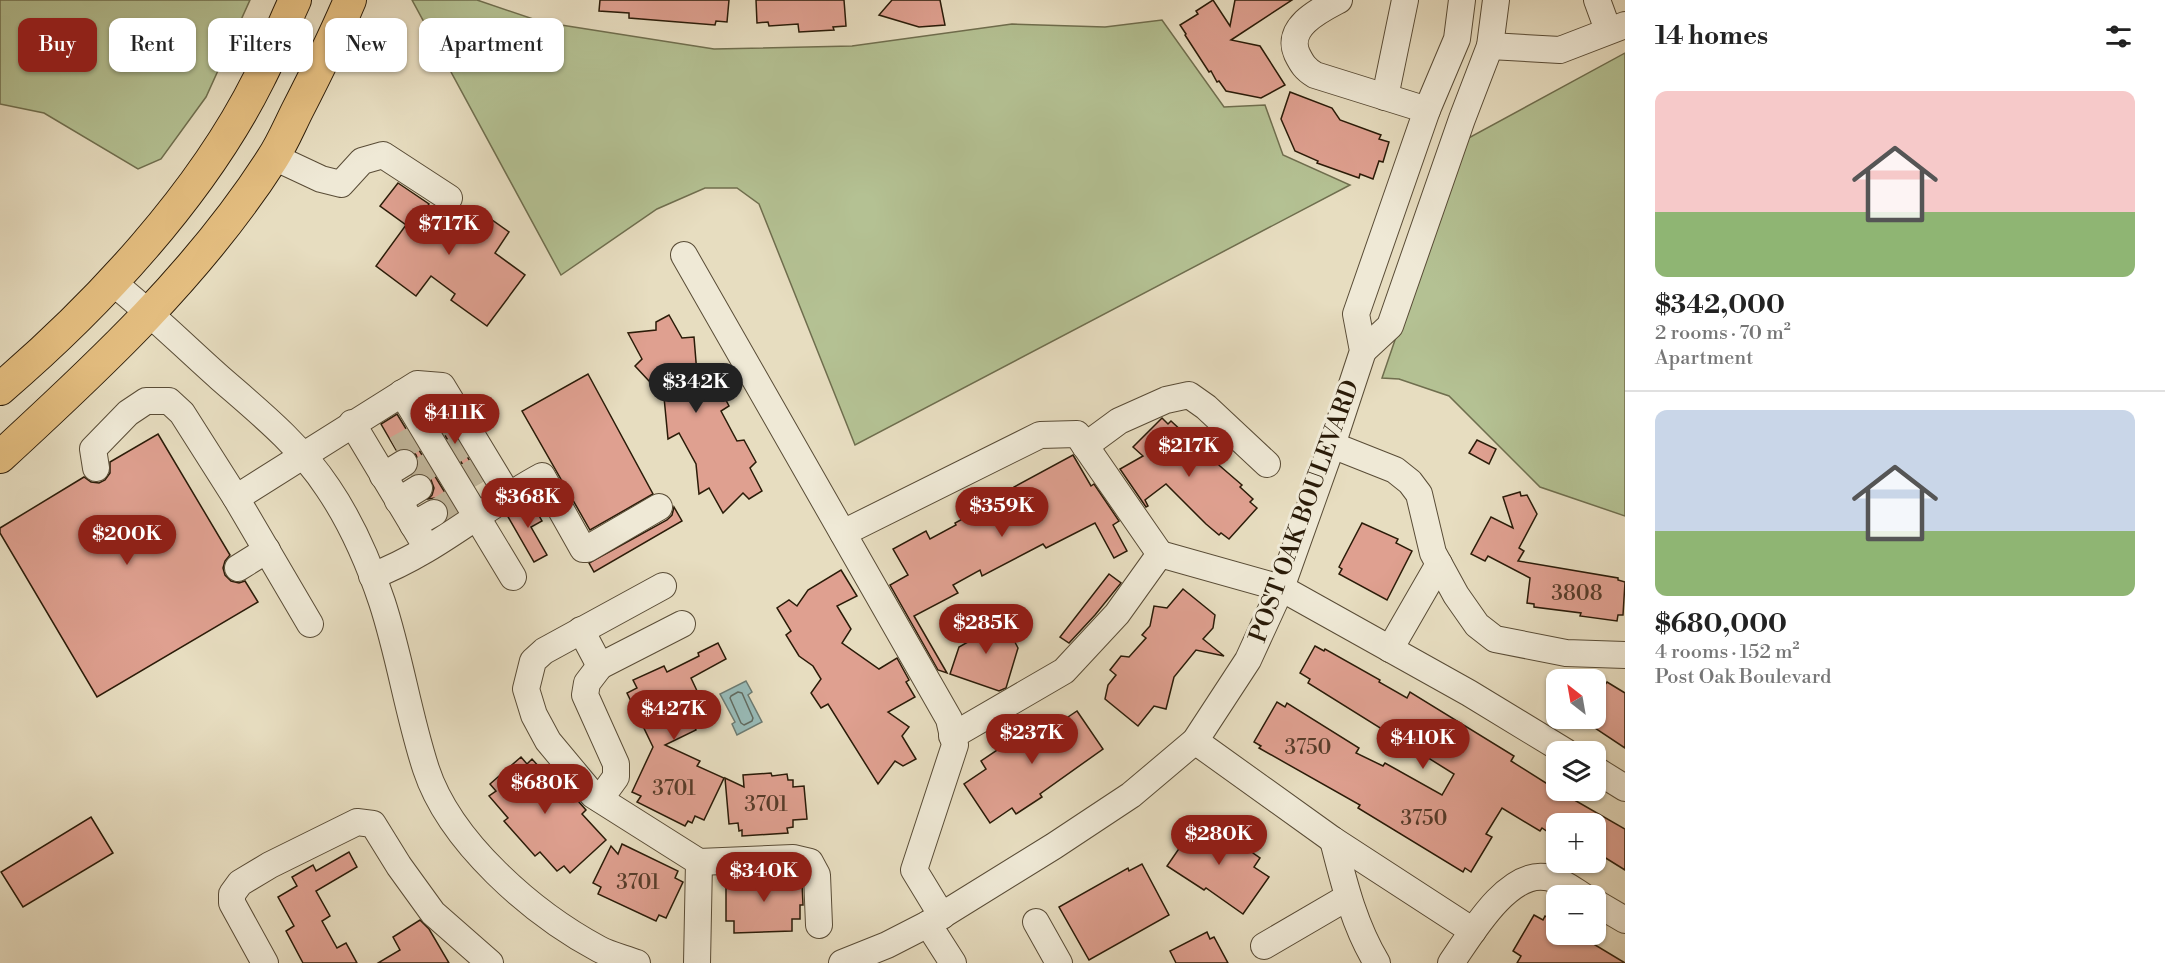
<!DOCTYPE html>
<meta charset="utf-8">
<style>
:root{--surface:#fff;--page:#f2f2f2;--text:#222;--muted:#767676;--line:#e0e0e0;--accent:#8f2418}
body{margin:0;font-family:"Libre Bodoni",serif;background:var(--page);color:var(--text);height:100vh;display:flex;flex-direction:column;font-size:22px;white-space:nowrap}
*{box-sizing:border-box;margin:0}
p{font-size:20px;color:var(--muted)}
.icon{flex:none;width:33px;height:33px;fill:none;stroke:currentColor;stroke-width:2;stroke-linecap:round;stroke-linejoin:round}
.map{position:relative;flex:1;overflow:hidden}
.panel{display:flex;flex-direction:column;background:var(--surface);width:540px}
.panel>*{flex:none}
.banner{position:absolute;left:18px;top:18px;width:570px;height:54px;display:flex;gap:12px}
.needle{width:39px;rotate:329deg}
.fabs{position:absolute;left:1546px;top:669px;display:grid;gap:12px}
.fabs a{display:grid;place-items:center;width:60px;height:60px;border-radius:12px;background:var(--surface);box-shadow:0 2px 4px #0004;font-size:30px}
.price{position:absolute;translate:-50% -51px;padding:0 14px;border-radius:21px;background:var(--accent);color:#fff;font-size:20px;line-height:39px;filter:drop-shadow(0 2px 3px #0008)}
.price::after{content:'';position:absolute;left:50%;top:36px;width:18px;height:14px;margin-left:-9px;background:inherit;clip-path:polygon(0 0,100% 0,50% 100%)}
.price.selected{background:#222;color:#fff}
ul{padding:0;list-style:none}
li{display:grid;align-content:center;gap:12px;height:318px;padding:0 30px}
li+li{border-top:2px solid var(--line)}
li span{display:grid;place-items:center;height:186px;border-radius:12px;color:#555}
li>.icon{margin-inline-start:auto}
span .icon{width:108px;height:108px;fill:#fffc;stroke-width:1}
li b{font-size:26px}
h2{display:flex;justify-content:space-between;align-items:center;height:72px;padding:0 30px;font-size:26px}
.tag{padding:0 21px;border-radius:12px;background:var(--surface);box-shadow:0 2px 4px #0004;font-size:21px;line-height:54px}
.tag.selected{background:var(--accent);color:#fff}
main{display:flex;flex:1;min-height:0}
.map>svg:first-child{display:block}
.green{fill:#b4c193;stroke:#6f6e4e;stroke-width:1.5}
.water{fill:#98bbb8;stroke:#6c7b72;stroke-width:1.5}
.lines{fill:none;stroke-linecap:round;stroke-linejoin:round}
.shore{stroke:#616b60;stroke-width:1.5}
.building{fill:#dfa090;stroke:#2a1b08;stroke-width:1.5}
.minor-tunnel{stroke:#c1b69b;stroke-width:26;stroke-dasharray:26 13;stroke-linecap:butt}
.minor-casing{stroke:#594c36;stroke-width:28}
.major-casing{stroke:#2a1b08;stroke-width:34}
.minor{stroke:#efe9d6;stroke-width:26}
.major{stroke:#e4be80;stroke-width:32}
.labels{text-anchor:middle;stroke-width:6;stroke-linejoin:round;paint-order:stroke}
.number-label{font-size:21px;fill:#573c2a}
.street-label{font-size:24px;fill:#2a1b08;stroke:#efe9d6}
</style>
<main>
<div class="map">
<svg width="1625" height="963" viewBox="0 0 1625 963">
<rect width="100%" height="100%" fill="#e7ddc0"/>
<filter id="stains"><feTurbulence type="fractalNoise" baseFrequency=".00333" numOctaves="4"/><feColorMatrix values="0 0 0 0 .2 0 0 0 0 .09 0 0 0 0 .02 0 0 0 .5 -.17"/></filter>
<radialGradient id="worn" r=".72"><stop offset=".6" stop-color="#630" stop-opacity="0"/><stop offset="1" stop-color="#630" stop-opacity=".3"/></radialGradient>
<!-- green -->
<g class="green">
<polygon points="0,0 250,0 206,97 161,159 138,169 44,113 0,104"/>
<polygon points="412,0 477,0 542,22 714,49 852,46 1012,24 1105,27 1162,20 1224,107 1265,105 1283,155 1350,185 855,445 759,204 737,188 705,188 657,209 561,275"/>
<polygon points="1625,53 1625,516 1540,487 1449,396 1399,379 1382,378 1463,141"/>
</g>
<!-- water -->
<polygon class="water" points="746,681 752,692 748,695 762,722 737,735 732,724 735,722 720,694"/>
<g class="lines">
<!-- shore -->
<polygon class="shore" points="738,692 742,693 753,718 752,721 744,725 741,723 730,698 731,696"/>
</g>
<!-- building -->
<g class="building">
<polygon points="600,0 729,0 727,22 716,21 715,25 629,18 629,13 599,11"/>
<polygon points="756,0 844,0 846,26 833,27 834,30 799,32 798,24 769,26 768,22 757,23"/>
<polygon points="892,0 940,0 945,25 919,27 879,15"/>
<polygon points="1213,0 1230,26 1235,0 1292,0 1231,40 1260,46 1285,85 1261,98 1226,91 1219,81 1217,82 1211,71 1209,72 1185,35 1186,34 1180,25 1198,14 1196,11"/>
<polygon points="1290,92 1332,108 1340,120 1381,135 1379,139 1389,142 1383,162 1379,161 1373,179 1360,174 1359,178 1317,163 1318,161 1295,151 1281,119"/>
<polygon points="398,183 429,204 427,207 456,228 458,225 464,230 478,210 509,232 495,253 525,275 487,326 451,300 455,294 431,276 416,296 376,266 406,225 380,206"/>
<polygon points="669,315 682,338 694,337 697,374 712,389 720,389 729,406 721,411 737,441 744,440 756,462 750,468 762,491 749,499 743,493 723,513 709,488 699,494 696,464 679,433 668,439 664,397 635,366 642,359 628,333 656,330 656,322"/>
<polygon points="588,374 653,494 590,530 522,411"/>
<polygon points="436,405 482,481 475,485 429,409"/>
<polygon points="397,414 455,509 449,513 447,506 442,500 435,498 428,499 432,495 434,488 431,480 426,475 413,475 417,470 419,463 416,455 411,450 404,448 396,450 381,424"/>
<polygon points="1162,418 1168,424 1171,421 1184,433 1186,430 1202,444 1199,448 1242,485 1240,487 1253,499 1250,502 1257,508 1229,539 1221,533 1219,535 1206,524 1166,484 1145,500 1148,506 1146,507 1120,469 1143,456 1133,447"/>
<polygon points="158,434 230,555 225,561 223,568 225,575 231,581 239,583 245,581 258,602 97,697 0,533 0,528 84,477 91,482 99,483 105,480 110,473 110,462"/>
<polygon points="1477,440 1496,449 1489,464 1469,453"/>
<polygon points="1073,455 1091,486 1094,484 1119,521 1113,525 1127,551 1114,558 1095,523 1046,548 1043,544 982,576 980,570 953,585 958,593 914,616 947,673 938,670 890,585 908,575 893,549 926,531 930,539 956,525 955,523 988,505 991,511 1019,496 1014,487"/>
<polygon points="1520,492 1521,496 1527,495 1537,514 1519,548 1524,551 1518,561 1618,578 1618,580 1625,582 1623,615 1618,615 1617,621 1580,616 1581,613 1534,607 1534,604 1527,603 1530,578 1488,556 1485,561 1471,554 1491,517 1513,528 1503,497"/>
<polygon points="530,500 542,521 531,527 547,555 534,562 507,515"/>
<polygon points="674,507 682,521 594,572 589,563 667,520 672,515"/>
<polygon points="1362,523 1398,539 1396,543 1412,551 1387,600 1339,574 1342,569 1339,567"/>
<polygon points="841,570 857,596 837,606 851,629 842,643 879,669 897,658 909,680 906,682 915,697 888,712 909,727 902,736 916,759 903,766 895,761 878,784 828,704 821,708 811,693 821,679 813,666 799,656 786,635 791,631 777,608 789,600 797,606 808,590"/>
<polygon points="1109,574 1121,583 1095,615 1069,643 1060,637"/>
<polygon points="1183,589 1215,615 1213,628 1203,639 1224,656 1196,650 1174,677 1166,709 1154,706 1138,726 1105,699 1108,685 1116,675 1110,670 1121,656 1129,657 1146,638 1142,635 1150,626 1154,606 1167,608"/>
<polygon points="978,616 984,626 997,630 1006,625 1018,648 1006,688 999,691 950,674 959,647 968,642 960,626"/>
<polygon points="718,643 726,659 691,678 699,695 694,697 704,718 693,724 696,730 665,745 700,761 697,766 724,778 704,820 695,816 692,823 688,821 685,826 637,802 641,796 632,792 653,747 627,693 637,688 633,680 664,666 667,672 699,656 698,653"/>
<polygon points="1315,646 1324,651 1325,649 1380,680 1379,682 1407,698 1410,692 1514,756 1511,761 1557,790 1625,829 1625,870 1596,852 1596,824 1557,824 1557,838 1542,828 1540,831 1502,808 1486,834 1492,837 1471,872 1465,868 1463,872 1358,808 1360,805 1259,748 1261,746 1254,742 1277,702 1285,707 1287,703 1359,748 1356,753 1383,766 1385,763 1442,795 1454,774 1308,683 1310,679 1300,673"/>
<polygon points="1607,682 1625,693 1625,748 1580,718 1596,718 1596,697"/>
<polygon points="1077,711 1103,749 1040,794 1042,797 1016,814 1012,808 990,823 964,784 986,769 981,761 1049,715 1056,725"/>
<polygon points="521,757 527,764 532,759 550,779 554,774 586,810 582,814 606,840 570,873 564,866 557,871 540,852 535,856 504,821 508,818 489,796 496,791 490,784"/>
<polygon points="771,773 772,776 787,774 788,780 793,780 793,787 804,786 807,819 793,820 793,827 787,828 788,833 742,836 742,830 739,831 738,823 729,824 725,778 744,787 743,775"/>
<polygon points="91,817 113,853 23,907 1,872"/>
<polygon points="1198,821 1205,825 1207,821 1260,858 1254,867 1269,877 1243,914 1206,888 1204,890 1167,866"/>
<polygon points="622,844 678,871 675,878 683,882 666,918 659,915 656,921 598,894 601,887 593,883 611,846 618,854"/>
<polygon points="349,852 357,867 316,891 330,916 322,921 337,948 346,943 357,963 303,963 286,931 294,926 278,897 297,886 292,877 313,865 316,871"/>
<polygon points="1142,864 1169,915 1089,960 1059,907 1128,868 1129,871"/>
<polygon points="796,875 796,883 802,883 803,905 800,905 800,919 792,919 792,931 734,933 734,921 726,921 726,888 734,888 734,876"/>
<polygon points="1534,915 1543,920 1545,916 1557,923 1557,934 1577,934 1625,963 1517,963 1521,956 1513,951"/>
<polygon points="420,920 429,929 449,963 378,963 400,950 393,937"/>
<polygon points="1207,932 1210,939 1214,937 1228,963 1176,963 1170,951"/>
</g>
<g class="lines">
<!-- minor-tunnel -->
<g class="minor-tunnel">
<polyline points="434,427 452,416"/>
<polyline points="396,449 414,439"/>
<polyline points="450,453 468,442"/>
<polyline points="412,476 430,465"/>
<polyline points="464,478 483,467"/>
<polyline points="434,513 452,502"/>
</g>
<defs>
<g id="minor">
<path d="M1339,0C1320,10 1285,27 1297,54C1302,64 1305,69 1315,75L1427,110"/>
<polyline points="1597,0 1608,30"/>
<polyline points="1490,46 1560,50 1625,25"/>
<polyline points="1385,97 1405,0"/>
<polyline points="274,157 321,179 341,184 362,161 383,155 449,198"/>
<polyline points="684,255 949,719 955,745 914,870 942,916"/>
<path d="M112,282C150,312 184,346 220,378C259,412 299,444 328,488C351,522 369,563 382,602C400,657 408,714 426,769C450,842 532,913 599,949C610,955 624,958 637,963"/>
<polyline points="1363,351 1390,326 1462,119 1490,46 1496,0"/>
<polyline points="402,393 513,577"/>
<polyline points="352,423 427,548"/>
<polyline points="1332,445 1395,470 1410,482 1419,494 1433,553 1456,595 1477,625 1495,639 1566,653 1625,655"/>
<polyline points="1085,446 1119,421 1166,400 1189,395 1206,407 1267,464"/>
<polyline points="96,468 93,449 128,413 146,401 169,401 182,413 236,498 417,384 442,386 508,495"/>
<polyline points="383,476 404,463"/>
<polyline points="236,498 310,624"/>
<polyline points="398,501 419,488"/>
<polyline points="413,525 434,513"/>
<polyline points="843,533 1040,435 1077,434 1160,554"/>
<polyline points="238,568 267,550"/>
<path d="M372,576C434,553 484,507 542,476L583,549H587L659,507"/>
<polyline points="663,586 544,651 533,661 526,689 534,715 548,741 593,795 699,862 697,963"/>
<polyline points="581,630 600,666 682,624"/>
<polyline points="1390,649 1439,564"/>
<polyline points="600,666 587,683 585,695 616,764 616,777 600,799"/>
<polyline points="952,736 1064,671 1117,614 1160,554 1281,588 1469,693 1566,752"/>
<polyline points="1195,741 1333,840 1473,931"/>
<polyline points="1596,770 1625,788"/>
<path d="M1333,840C1344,883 1354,925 1377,963"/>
<polyline points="699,862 793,858 810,862 817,875 819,925"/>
<polyline points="1596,903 1625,920"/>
<polyline points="1036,922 1059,963"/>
<polyline points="928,924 953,963"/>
<polyline points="1264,946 1348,897"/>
<polyline points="265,963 232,903 232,894 240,883 270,865 357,822 373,824 399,866 433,913 490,963"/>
<polyline points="842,963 887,945 928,924 1054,846 1131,795 1195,741 1248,660 1281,588 1332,445 1363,351 1356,314 1427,110 1457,39 1462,0"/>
<path d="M1451,963C1470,936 1506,872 1545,877C1557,878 1572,889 1583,896"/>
</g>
<g id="major">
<path d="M0,389C98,305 201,195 259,79C272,54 283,26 295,0"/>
<path d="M0,457C99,366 199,273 272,159C282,144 289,127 297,111C316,74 334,38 350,0"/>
</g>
</defs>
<!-- minor casing -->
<use href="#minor" class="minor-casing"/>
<!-- major casing -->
<use href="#major" class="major-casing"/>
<!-- minor -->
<use href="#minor" class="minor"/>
<!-- major -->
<use href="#major" class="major"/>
</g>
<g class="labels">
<!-- number labels -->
<g class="number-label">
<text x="1577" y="600">3808</text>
<text x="1308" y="754">3750</text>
<text x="674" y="795">3701</text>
<text x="766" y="811">3701</text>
<text x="1424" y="825">3750</text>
<text x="638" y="889">3701</text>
</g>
<!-- street labels -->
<g class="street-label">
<text transform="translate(1304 511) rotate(-70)" y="8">POST OAK BOULEVARD</text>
</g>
</g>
<rect width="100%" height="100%" filter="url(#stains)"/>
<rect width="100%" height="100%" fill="url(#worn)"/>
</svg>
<div class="fabs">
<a><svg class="needle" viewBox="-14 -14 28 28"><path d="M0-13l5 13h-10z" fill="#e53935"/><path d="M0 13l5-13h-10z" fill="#767676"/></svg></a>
<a><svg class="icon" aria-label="layers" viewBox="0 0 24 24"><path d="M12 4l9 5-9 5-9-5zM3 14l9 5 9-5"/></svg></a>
<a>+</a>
<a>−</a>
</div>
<b class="price" style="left:449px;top:256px">$717K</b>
<b class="price selected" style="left:696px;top:414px">$342K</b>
<b class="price" style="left:455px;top:445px">$411K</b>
<b class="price" style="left:1189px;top:478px">$217K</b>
<b class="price" style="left:528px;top:529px">$368K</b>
<b class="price" style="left:1002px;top:538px">$359K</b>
<b class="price" style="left:127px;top:566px">$200K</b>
<b class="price" style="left:986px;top:655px">$285K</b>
<b class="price" style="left:674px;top:741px">$427K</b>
<b class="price" style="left:1032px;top:765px">$237K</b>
<b class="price" style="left:1423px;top:770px">$410K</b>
<b class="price" style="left:545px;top:815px">$680K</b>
<b class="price" style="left:1219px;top:866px">$280K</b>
<b class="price" style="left:764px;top:903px">$340K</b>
<div class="banner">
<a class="tag selected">Buy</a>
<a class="tag">Rent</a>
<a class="tag">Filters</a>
<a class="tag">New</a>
<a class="tag">Apartment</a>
</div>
</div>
<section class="panel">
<h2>14 homes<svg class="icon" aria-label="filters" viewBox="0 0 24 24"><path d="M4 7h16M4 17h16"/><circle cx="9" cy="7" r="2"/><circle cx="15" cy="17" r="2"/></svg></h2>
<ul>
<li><span style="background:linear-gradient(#f6c9c9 65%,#8fb573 0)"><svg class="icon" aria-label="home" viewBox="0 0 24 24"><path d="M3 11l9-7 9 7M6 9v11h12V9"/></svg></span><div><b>$342,000</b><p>2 rooms · 70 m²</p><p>Apartment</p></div></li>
<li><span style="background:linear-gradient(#c9d6e8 65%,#8fb573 0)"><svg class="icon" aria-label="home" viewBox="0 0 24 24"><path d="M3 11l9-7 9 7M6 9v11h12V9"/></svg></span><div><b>$680,000</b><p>4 rooms · 152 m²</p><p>Post Oak Boulevard</p></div></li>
</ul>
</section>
</main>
